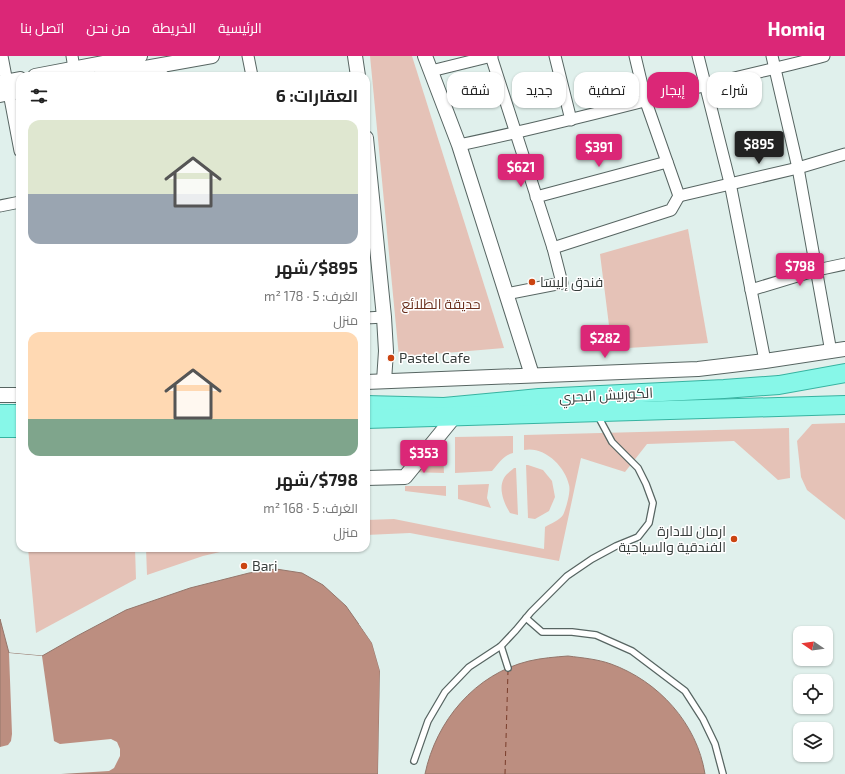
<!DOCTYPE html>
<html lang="ar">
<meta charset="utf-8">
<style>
:root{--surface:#fff;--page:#f2f2f2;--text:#222;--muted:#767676;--accent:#db2777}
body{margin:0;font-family:"Exo 2",Cairo,sans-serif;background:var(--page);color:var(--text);direction:rtl;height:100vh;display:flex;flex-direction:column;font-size:15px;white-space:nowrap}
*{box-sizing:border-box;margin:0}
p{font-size:13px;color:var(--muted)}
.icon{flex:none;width:22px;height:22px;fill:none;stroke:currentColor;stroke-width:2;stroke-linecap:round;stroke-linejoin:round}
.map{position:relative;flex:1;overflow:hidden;direction:ltr}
.sheet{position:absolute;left:16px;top:16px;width:354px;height:480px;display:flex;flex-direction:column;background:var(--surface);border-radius:12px;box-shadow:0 1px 3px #0004;direction:rtl}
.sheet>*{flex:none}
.banner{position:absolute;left:382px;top:16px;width:380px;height:36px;direction:rtl;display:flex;gap:8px}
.needle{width:26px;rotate:283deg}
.controls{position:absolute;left:793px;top:570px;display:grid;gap:8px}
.controls a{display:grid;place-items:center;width:40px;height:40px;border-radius:8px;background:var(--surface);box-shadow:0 1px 3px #0004;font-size:20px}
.price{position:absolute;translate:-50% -34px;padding:0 9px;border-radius:4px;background:var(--accent);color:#fff;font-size:13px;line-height:26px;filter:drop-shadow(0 1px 2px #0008)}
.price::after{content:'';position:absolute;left:50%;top:24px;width:12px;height:9px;margin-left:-6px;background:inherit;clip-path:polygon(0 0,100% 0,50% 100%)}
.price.on{background:#222;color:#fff}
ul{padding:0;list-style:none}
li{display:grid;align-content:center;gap:8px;height:212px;padding:0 12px}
li span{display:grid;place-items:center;height:124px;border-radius:12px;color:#555}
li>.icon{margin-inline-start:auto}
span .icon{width:72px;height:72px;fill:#fffc;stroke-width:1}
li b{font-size:17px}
h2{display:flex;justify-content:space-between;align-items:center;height:48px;padding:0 12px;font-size:17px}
.tag{padding:0 14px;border-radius:12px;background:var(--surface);box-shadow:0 1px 3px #0004;font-size:14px;line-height:36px}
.tag.on{background:var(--accent);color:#fff}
header{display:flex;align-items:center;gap:24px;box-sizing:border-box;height:56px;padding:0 20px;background:var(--accent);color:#fff}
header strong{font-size:19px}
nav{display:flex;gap:22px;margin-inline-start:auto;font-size:14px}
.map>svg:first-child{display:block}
.green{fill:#e5c2b7}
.water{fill:#bc8e80;stroke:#94766b}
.pier{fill:#e0f0ec}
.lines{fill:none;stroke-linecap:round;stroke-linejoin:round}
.ferry{stroke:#7a3d2b;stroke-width:1;stroke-dasharray:5 4;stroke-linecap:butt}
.service-casing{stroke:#576562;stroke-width:8}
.minor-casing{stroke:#576562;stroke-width:13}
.tertiary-casing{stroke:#576562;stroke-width:16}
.primary-casing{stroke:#37b3a1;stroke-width:20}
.service{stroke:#fff;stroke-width:5.5}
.minor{stroke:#fff;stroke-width:11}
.tertiary{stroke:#fff;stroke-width:14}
.primary{stroke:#87f7e8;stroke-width:18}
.poi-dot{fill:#cb4411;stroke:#fff;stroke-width:1.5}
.labels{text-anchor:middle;stroke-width:3;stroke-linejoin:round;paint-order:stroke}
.poi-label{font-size:14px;fill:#373d3b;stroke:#fff;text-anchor:start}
.park-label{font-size:14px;fill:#6b301e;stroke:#fff}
.street-label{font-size:14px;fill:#373d3b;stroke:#fff}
</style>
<header>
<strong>Homiq</strong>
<nav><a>الرئيسية</a><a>الخريطة</a><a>من نحن</a><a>اتصل بنا</a></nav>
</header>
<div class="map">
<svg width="845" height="718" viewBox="0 0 845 718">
<rect width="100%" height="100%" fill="#e0f0ec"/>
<!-- green -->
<g class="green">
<polygon points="370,0 412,0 504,292 399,301"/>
<polygon points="688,173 708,287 612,293 600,198"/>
<polygon points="845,367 845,464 807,434 801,421 797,385 812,368"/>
<path d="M789,372L790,422L778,424L734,385L647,388L625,416L581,402L559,505L410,477L366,479V464L394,463L544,493L545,471C550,468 560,464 563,459C566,453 571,435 569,429C565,410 544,390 524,394V379Z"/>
<polygon points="442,375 444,417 408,416"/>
<path d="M513,380V397C504,399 498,408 492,415L455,417V381Z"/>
<polygon points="526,409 528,409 543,414 552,425 555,441 549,455 535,463 528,462"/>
<path d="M514,412H516L518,459L510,457C504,447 498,433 504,422C506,418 511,415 514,412Z"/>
<polygon points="489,428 487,442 491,452 458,443 458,429"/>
<polygon points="405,430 446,430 446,440 405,435"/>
<polygon points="28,492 135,492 136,523 36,577"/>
<polygon points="146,492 237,492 203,500 147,519"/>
</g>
<!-- water -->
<g class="water">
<polygon points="276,513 302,517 323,529 346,550 372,587 380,615 378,718 0,718 0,563 9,597 42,600 77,580 126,554 190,532 249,517"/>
<path d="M568,600C583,602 597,603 611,608C658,625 697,667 705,718H425C436,665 475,618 529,605C542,602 555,601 568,600Z"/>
</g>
<!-- pier -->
<g class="pier">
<polygon points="361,567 374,587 382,615 380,718 378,718 380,615 372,587 359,568"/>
<polygon points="9,597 42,600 54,685 60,688 111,683 117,686 120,693 120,700 114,712 109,715 61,718 0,718 0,691 8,689 11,685 12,678"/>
</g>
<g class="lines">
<!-- ferry -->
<polyline class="ferry" points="505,718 508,615"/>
<defs>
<g id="service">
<polyline points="526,562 542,576 572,576 596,579 632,595 685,635 703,663 715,688 723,718"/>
<polyline points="501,590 508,612"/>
<polyline points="414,705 428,665 445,636 469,611 501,590 516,574 531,556 567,520 592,503 616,490 638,481 649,467 653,447 646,428 638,412 612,386 598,360"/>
</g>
<g id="minor">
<polyline points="2,0 20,95"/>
<polyline points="72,0 74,12"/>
<polyline points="248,0 252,20"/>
<polyline points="491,0 553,192 562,227 506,238"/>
<polyline points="555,0 571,64"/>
<polyline points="698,0 730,127 765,305"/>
<polyline points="772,0 798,112 831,296"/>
<polyline points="160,9 162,20"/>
<polyline points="431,15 492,0"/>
<path d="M459,89C541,72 622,51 703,30C743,19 784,11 824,0"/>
<polyline points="679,140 798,112 845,98"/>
<polyline points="536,141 667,106"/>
<polyline points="0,150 20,146"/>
<polyline points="553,192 671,154 679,140 646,46 635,0"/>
<polyline points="751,234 817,214 845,208"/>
<polyline points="366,262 384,261"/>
</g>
<g id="tertiary">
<polyline points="355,0 358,20"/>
<polyline points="425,0 459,89 532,319"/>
<polyline points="35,20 140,0"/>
<polyline points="100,20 212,0"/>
<polyline points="0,27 20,23"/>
<polyline points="0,39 20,35"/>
<polyline points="366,82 384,261 386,295 384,325"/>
<polyline points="366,326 698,313 765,305 845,293"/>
<polyline points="0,339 20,339"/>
<polyline points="366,422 405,421 454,361"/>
</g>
<g id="primary">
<polyline points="366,349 444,351 539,342 724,333 779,329 845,317"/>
<polyline points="0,358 20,358"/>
<polyline points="366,363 845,349"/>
<polyline points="0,372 20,372"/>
</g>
</defs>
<!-- service casing -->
<use href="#service" class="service-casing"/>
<!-- minor casing -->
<use href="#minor" class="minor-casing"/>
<!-- tertiary casing -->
<use href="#tertiary" class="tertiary-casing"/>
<!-- primary casing -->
<use href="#primary" class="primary-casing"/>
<!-- service -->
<use href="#service" class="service"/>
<!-- minor -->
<use href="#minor" class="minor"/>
<!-- tertiary -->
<use href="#tertiary" class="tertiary"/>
<!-- primary -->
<use href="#primary" class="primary"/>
</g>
<!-- markers -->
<g class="poi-dot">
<circle cx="532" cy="226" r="4"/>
<circle cx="391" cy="302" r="4"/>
<circle cx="734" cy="483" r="4"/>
<circle cx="244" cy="510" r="4"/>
</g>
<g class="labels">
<!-- poi labels -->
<g class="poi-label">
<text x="540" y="231">فندق إليسا</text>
<text x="399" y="307">Pastel Cafe</text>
<text x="726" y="480" text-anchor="end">ارمان للادارة<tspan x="726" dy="16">الفندقية والسياحية</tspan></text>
<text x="252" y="515">Bari</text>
</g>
<!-- park labels -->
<g class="park-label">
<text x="441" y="253">حديقة الطلائع</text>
</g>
<!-- street labels -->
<g class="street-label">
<text transform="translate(606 339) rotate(-3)" y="5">الكورنيش البحري</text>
</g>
</g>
</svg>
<div class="controls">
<a><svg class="needle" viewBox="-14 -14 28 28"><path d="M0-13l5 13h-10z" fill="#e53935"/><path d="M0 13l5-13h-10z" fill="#767676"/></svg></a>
<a><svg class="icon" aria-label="locate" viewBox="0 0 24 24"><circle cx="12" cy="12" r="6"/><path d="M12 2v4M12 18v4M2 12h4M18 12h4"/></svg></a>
<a><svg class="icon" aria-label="layers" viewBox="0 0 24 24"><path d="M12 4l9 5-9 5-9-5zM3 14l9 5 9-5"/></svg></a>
</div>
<b class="price on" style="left:759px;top:109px">$895</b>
<b class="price" style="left:599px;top:112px">$391</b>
<b class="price" style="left:521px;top:132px">$621</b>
<b class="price" style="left:800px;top:231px">$798</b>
<b class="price" style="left:605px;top:303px">$282</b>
<b class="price" style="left:424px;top:418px">$353</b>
<div class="banner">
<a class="tag">شراء</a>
<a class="tag on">إيجار</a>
<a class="tag">تصفية</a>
<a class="tag">جديد</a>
<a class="tag">شقة</a>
</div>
<section class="sheet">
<h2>العقارات: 6<svg class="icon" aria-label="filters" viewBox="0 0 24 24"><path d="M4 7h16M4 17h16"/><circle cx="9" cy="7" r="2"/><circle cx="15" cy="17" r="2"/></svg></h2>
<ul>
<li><span style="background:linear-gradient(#dfe7d0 60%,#9aa5b1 0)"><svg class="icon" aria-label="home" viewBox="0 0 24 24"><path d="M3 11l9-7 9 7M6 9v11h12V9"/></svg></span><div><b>$895/شهر</b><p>الغرف: 5 · 178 m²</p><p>منزل</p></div></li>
<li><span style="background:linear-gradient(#ffd9b3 70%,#7fa58c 0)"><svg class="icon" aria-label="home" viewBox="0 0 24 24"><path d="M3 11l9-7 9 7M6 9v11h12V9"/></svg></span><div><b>$798/شهر</b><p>الغرف: 5 · 168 m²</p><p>منزل</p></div></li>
</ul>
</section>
</div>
